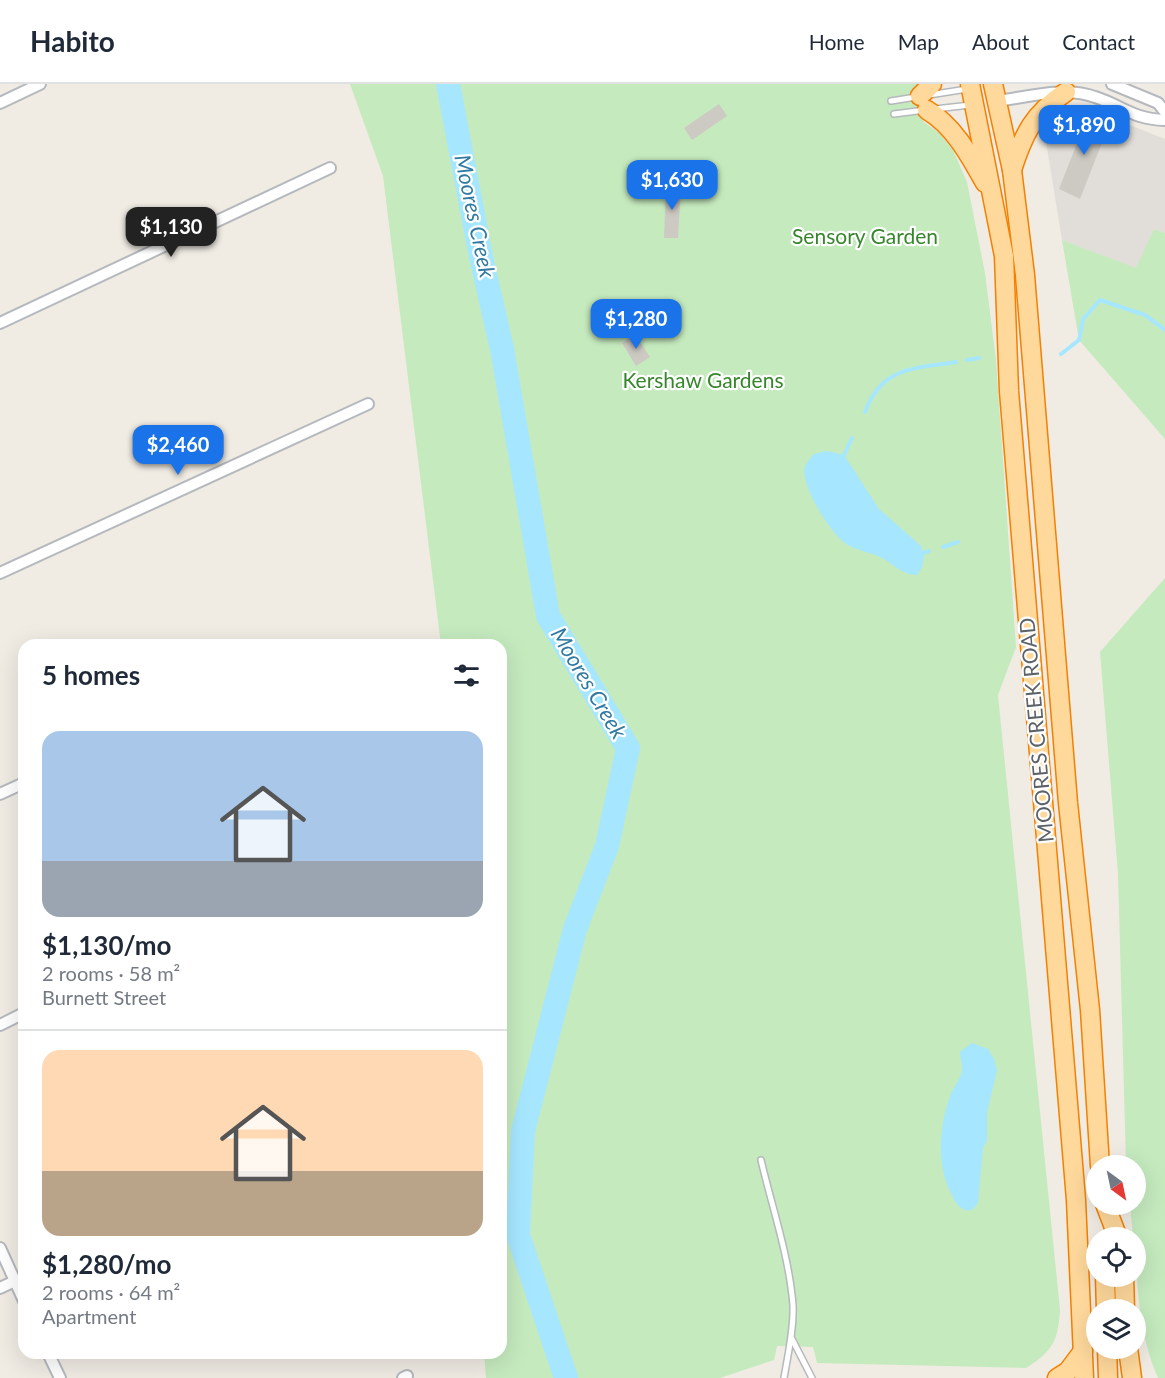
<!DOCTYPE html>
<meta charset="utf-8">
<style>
:root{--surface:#fff;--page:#f2f2f3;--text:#1f2937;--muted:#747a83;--line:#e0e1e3;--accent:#1a73e8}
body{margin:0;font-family:Lato,sans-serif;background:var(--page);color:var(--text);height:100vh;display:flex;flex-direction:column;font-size:22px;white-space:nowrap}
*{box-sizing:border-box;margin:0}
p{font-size:20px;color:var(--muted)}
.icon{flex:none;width:33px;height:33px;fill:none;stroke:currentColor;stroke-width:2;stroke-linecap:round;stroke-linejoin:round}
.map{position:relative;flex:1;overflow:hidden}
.side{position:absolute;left:18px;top:555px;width:489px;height:720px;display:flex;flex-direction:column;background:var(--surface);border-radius:18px;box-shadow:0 6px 24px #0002}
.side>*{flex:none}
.needle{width:39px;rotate:147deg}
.tools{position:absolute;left:1086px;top:1071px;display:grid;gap:12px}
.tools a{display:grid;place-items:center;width:60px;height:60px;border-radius:50%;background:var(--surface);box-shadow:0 6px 24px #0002;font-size:30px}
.price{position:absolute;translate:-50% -51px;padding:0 14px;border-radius:12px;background:var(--accent);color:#fff;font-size:20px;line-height:39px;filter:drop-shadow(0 2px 3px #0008)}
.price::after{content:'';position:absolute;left:50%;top:36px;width:18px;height:14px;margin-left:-9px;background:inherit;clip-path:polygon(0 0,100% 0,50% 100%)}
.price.active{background:#222;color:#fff}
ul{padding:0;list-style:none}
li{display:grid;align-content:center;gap:12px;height:318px;padding:0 24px}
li+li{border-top:2px solid var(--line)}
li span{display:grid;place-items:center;height:186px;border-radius:18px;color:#555}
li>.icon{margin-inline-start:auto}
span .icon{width:108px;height:108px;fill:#fffc;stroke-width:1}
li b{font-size:26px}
h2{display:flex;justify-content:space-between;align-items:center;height:72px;padding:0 24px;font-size:26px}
header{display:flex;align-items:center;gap:36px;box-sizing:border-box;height:84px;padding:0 30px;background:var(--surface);border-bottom:2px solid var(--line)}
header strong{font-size:28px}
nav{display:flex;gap:33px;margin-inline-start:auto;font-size:21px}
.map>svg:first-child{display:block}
.industrial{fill:#e1ded9}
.green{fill:#c5eabe}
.water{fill:#a6e7ff}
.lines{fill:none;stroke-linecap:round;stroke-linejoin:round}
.stream{stroke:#a6e7ff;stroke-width:4}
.river{stroke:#a6e7ff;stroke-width:24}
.building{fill:#cdc9c3}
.service-casing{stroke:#b5b9bd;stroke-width:8}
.minor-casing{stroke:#b5b9bd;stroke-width:14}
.trunk-casing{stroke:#f57f00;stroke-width:21}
.service{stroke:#fff;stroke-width:5}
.minor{stroke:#fff;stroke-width:10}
.trunk{stroke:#ffd99c;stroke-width:18}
.labels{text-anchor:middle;stroke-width:4.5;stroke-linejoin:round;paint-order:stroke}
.park-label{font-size:21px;fill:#36862b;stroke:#fff}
.street-label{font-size:21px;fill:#5c6267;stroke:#fff}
.water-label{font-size:22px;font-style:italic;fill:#3079a0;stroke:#fff}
</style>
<header>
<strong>Habito</strong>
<nav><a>Home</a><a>Map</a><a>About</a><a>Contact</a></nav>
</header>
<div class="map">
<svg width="1165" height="1294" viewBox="0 0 1165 1294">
<rect width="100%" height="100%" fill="#f0ece4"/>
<!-- industrial -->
<polygon class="industrial" points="1079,21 1165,55 1165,149 1154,145 1137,185 1062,156 1045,52"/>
<!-- green -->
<g class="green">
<path d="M350,0H917L924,38L939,49L953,66L967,98L985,189L996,276L1016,563L998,611L1060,1226C1058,1257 1053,1267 1026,1284L817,1279L813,1263L777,1262L774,1276L720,1294H486L484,1269H501V561H441L383,92Z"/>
<polygon points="1154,145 1165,149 1165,355 1079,256 1062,156 1136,184"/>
<path d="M1165,494V1294H1158C1139,1252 1136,1199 1136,1154L1133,1153L1130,1121L1136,1120V1082L1126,1081L1118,790L1100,568Z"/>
</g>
<!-- water -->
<g class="water">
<path d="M827,367L844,371L879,425L921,462L924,472L922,483L917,491C904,491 895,482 884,475C872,468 856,467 845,459C830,449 799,399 805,382C807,378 811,373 814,370Z"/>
<path d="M972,959L988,965L994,975L997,986L987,1029V1057L983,1064L978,1119L972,1126C961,1128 956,1120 952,1111C936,1082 939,1043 950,1012C953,1003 961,995 962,986C963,981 960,974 960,968Z"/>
</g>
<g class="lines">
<!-- stream -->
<g class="stream">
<polyline points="1061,270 1079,256 1083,235 1100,216 1145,231 1165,246"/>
<polyline points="967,276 979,274"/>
<path d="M865,328C882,282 914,285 956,278"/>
<polyline points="844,371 852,354"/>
<polyline points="943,463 958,458"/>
<polyline points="923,469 929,467"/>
</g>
<!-- river -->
<polyline class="river" points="448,0 481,173 502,265 548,532 628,664 607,762 575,845 523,1047 518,1151 566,1294"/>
</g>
<!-- building -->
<g class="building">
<polygon points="719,20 727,32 692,56 684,44"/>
<polygon points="1089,29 1110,38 1080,115 1059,105"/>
<polygon points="666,101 681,102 678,154 664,154"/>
<polygon points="635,250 650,273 636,282 622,259"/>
</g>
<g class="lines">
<defs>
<g id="service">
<polyline points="929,11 967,5"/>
<polyline points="891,17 916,13"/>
<polyline points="935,25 970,21"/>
<polyline points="894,30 925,26"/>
<path d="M761,1076C772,1123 789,1172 793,1221C794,1245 788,1270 784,1294"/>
<polyline points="792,1255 812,1294"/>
</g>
<g id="minor">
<polyline points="1112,0 1158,19 1165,28"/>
<path d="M997,17C1028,13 1065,2 1095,13C1123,22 1132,35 1165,36"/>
<polyline points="0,19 40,0"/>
<polyline points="0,239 330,84"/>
<polyline points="0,489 368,320"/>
<polyline points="0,710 24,699"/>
<polyline points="0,941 24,929"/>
<polyline points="0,1164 24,1217"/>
<polyline points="0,1204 15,1197"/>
<polyline points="48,1269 60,1294"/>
<polyline points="403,1294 407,1292"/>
</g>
<g id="trunk">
<polyline points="970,0 1004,172 1009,307 1076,1116 1084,1294"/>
<polyline points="993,0 1012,86 1025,191 1068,719 1090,926 1100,1082"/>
<polyline points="920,12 932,0"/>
<path d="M927,26C954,42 970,72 985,99"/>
<path d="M1012,86C1024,49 1033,30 1066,8"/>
<polyline points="1105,1120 1118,1154"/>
<polyline points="1105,1192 1106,1226"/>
<polyline points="1124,1192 1125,1226"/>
<polyline points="1107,1264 1108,1294"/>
<polyline points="1128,1264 1132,1294"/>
<polyline points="1057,1294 1068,1287 1083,1267"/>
</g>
</defs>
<!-- service casing -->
<use href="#service" class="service-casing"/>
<!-- minor casing -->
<use href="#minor" class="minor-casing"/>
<!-- trunk casing -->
<use href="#trunk" class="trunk-casing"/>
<!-- service -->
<use href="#service" class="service"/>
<!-- minor -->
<use href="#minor" class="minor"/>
<!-- trunk -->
<use href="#trunk" class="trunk"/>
</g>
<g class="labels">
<!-- park labels -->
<g class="park-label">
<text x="865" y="160">Sensory Garden</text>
<text x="703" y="304">Kershaw Gardens</text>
</g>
<!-- street labels -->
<g class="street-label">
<text transform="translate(1037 646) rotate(-95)" y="7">MOORES CREEK ROAD</text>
</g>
<!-- water labels -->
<g class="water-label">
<text transform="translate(475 132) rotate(78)" y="8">Moores Creek</text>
<text transform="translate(589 599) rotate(59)" y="8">Moores Creek</text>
</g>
</g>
</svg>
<div class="tools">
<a><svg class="needle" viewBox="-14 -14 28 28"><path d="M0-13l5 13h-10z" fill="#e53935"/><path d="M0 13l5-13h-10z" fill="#747a83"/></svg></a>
<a><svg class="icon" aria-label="locate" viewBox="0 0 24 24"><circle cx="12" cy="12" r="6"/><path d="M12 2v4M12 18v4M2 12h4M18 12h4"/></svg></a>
<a><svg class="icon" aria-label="layers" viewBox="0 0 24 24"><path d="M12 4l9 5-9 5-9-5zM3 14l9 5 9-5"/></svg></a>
</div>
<b class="price" style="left:1084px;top:72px">$1,890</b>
<b class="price" style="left:672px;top:127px">$1,630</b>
<b class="price active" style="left:171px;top:174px">$1,130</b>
<b class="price" style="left:636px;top:266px">$1,280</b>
<b class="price" style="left:178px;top:392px">$2,460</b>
<section class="side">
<h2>5 homes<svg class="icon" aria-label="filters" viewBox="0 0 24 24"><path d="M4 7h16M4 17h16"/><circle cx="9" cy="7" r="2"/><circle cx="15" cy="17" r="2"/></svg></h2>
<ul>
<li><span style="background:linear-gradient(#a9c7e8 70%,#9aa5b1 0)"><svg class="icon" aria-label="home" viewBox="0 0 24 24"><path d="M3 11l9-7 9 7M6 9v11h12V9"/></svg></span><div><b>$1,130/mo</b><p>2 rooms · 58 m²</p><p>Burnett Street</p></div></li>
<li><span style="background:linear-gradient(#ffd9b3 65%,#b9a48a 0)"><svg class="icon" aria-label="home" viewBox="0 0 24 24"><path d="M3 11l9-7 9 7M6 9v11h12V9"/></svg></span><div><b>$1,280/mo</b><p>2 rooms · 64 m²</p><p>Apartment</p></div></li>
</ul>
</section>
</div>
